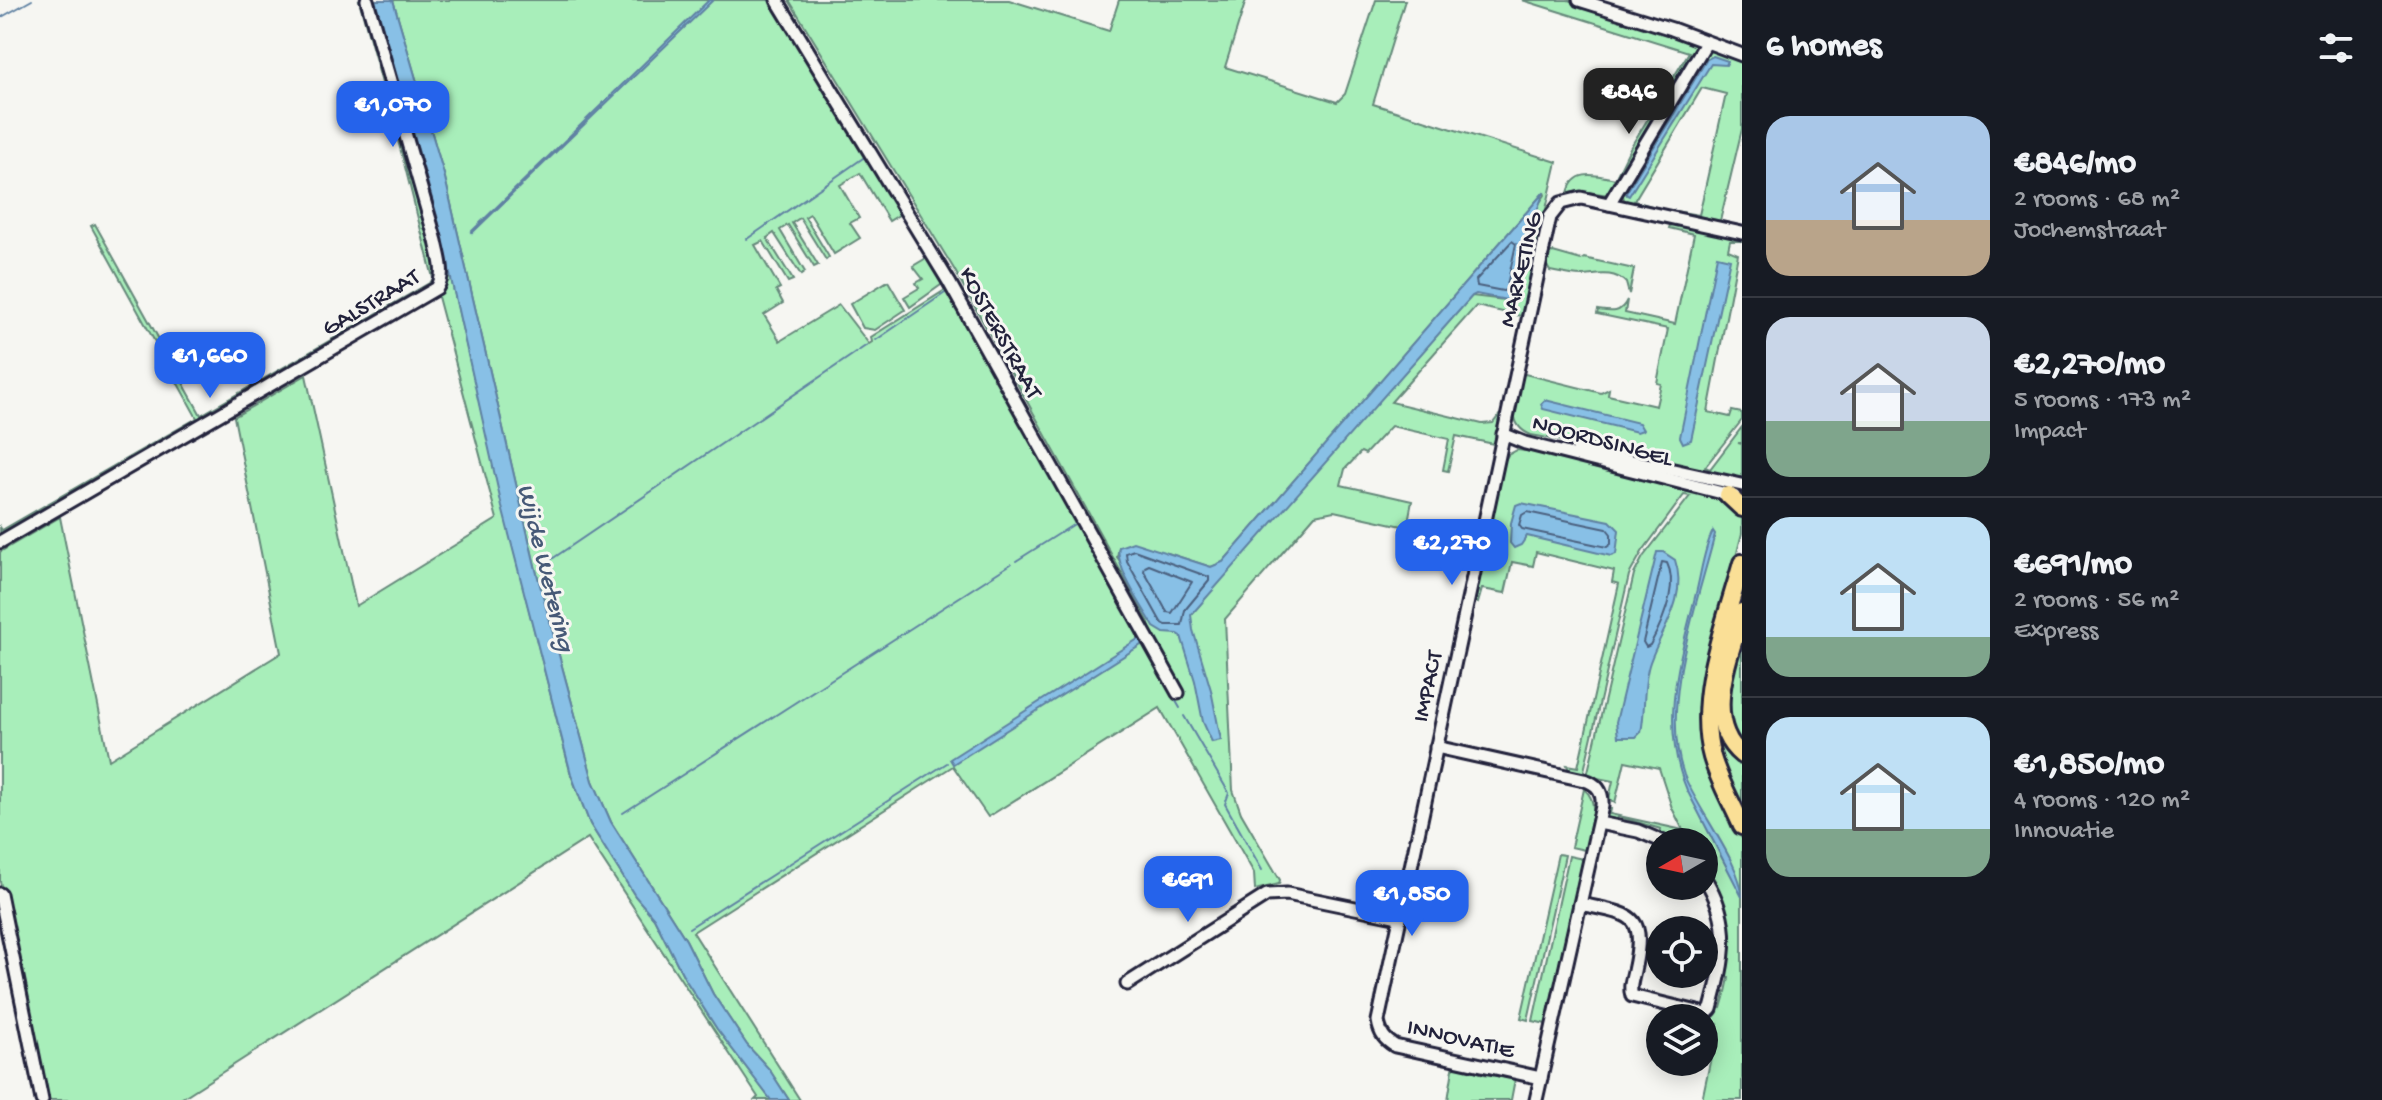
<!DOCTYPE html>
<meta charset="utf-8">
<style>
:root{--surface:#171b24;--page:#20242c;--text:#f1f3f6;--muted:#9ea1a6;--line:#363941;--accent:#2563eb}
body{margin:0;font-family:"Gochi Hand",sans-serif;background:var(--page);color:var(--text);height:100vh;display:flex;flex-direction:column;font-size:30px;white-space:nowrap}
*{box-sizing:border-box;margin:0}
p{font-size:26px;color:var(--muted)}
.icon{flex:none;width:44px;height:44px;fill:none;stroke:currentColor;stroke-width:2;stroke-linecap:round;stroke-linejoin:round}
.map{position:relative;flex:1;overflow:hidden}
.drawer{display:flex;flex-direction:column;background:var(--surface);width:640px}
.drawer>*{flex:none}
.needle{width:52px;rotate:261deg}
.tools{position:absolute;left:1646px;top:828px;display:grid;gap:16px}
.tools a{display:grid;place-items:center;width:72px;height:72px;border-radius:50%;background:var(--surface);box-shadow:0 4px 20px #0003;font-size:40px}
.price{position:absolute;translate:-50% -68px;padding:0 18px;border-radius:16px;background:var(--accent);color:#fff;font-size:26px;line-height:52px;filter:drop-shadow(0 2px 4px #0008)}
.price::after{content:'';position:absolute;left:50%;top:48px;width:24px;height:18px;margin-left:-12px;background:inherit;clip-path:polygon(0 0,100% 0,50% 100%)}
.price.selected{background:#222;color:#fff}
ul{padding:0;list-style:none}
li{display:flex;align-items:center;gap:24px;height:200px;padding:0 24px}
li+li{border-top:2px solid var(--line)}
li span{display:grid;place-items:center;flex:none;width:224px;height:160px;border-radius:24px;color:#555}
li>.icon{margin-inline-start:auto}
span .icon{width:96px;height:96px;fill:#fffc;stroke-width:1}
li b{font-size:34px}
h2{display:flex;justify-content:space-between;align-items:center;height:96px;padding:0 24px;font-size:34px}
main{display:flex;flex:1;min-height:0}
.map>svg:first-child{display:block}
.green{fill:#a8eeba;stroke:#65887a;stroke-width:2;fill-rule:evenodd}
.water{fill:#88c0e6;stroke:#5f81a2;stroke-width:2}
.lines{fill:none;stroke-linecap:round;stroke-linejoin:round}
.shore{stroke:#4b617f;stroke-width:2}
.stream{stroke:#5f81a2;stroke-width:2}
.minor-casing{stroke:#22223b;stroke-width:17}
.highway-casing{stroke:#22223b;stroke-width:22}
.minor{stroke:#f6f6f2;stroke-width:11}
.highway{stroke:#fadf96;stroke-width:16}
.labels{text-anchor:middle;stroke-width:6;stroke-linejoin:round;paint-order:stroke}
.street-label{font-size:24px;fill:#22223b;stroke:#f6f6f2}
.water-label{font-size:26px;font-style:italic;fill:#465977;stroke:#f6f6f2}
</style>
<main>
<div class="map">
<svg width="1742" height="1100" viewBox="0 0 1742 1100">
<rect width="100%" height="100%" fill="#f6f6f2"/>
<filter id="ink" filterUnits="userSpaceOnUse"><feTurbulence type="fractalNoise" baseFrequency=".0125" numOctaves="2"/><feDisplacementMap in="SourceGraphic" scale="16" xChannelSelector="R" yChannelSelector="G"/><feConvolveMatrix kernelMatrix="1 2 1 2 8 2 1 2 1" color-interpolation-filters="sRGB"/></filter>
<g filter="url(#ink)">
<!-- green -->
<g class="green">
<polygon points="359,0 363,0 439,270 434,285 0,538 0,527 2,530 197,418 91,226 95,224 201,415 431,282 433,278 403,159"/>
<polygon points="371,0 375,0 437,216 503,508 571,775 590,824 635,896 654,918 685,979 717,1029 771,1100 755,1100 758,1097 588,838 179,1100 46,1100 0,881 0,552 60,517 109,760 281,653 234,417 306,375 356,606 497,519 437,293 444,285"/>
<path d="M393,0H775L902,213L889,221L860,173L840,185L859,218L850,223L860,238L834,254L810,214L805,217L829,257L826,260L800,218L792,223L818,265L814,267L788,225L780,230L805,272L801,275L774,233L767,238L793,280L788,282L763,241L755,245L780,288L776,290L783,303L764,315L780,341L839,305L869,344L872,342L871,337L950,287L1180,698L1185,693L1153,639L1148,621L954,269L789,0H1009L1109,31L1119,0H1246L1225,67L1337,102L1345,94L1376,0H1405L1373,104L1557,162L1521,316L1476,306L1391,402L1482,424L1493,423L1500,414L1494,444L1456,436L1448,471L1443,470L1449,439L1391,426L1365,454L1361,452L1345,469L1341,485L1412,501L1407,527L1334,511L1315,515L1225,619L1233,790L1241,813L1280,880L1279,884L1255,890L1254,873L1160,708L988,817L953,766L693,932L800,1100H789L769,1069L747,1045L713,994L686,940L611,822L593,781L536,570L445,178ZM1544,192L1545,195C1526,219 1519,271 1512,301L1472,296L1259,535L1191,615L1182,633L1175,634L1117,557L1119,547L1168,553L1211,567L1223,562Z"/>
<path d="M1522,0H1568L1667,31L1698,46V49L1609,195L1580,191L1568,193C1574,168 1596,175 1615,179L1630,148L1689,52Z"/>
<polygon points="1713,49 1742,59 1742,129 1720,221 1669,210 1699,215 1726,94 1702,88 1634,201 1662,209 1624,200 1622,191 1707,50"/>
<path d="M1671,223L1738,236L1741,241H1730L1728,250L1738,254L1708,412L1730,417L1732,411L1742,413V420L1705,467L1710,469L1742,427V443H1738L1742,444V482C1672,466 1602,447 1531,435C1504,424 1516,397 1522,375L1525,374L1601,393L1609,389L1608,395L1656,406L1661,384L1657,383L1668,329L1597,314L1598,310C1611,312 1621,314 1627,300L1625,313L1675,324L1694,234L1669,228Z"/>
<path d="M1553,252L1581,260L1584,258L1634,269L1629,294L1626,283C1613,270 1598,275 1582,276C1571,276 1560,273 1550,271L1545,263L1547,256Z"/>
<polygon points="928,257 942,276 941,285 910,307 904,297 919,288 916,283 923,279 913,266"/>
<polygon points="888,281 905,310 875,330 863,328 850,304"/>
<polygon points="1517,450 1535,452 1723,500 1742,515 1742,533 1703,686 1711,776 1742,839 1742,1100 1702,1100 1718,1024 1704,1020 1704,1018 1660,1011 1661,1008 1701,1017 1715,1007 1721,1008 1725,994 1719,991 1726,992 1729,978 1723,976 1727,959 1710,880 1704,872 1704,842 1683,842 1675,837 1672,842 1659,836 1661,829 1618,817 1616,823 1606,820 1608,809 1611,809 1610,814 1683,830 1672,808 1659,768 1625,761 1615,803 1609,799 1613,781 1587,776 1634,574 1643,557 1690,496 1684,495 1642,552 1629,575 1583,775 1570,773 1567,765 1578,767 1619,584 1612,582 1614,571 1536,552 1533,566 1512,562 1505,593 1482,589 1478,603 1474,601 1476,581 1479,581 1503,463 1508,455"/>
<polygon points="1742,586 1742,597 1719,693 1742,760 1742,819 1714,747 1718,681"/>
<polygon points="1742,635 1742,747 1730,726 1728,695"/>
<path d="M1584,789C1602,804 1589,830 1585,850L1571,847Z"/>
<polygon points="1558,854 1565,855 1528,1020 1521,1018"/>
<polygon points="1569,856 1583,859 1546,1024 1533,1021"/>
<polygon points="1456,1065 1484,1074 1515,1079 1511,1100 1448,1100 1453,1069"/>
</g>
<!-- water -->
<g class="water">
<polygon points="375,0 393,0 445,178 536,570 593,781 611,822 686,940 713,994 747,1045 769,1069 789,1100 771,1100 717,1029 685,979 654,918 635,896 590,824 571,774 502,507 437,216"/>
<polygon points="709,0 713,0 472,233 471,232"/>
<polygon points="1713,56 1728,61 1726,65 1711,64 1629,196 1627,195 1626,193 1707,59"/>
<path d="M1544,192L1524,245L1512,301L1476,294L1472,296L1191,615L1193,630L1211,690L1221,740L1212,742L1203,722L1195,681L1181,636L1178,634L1164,633L1154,627C1144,609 1114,566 1119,547L1133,542L1211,567L1223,562Z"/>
<polygon points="1717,256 1730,259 1691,440 1683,443 1680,437"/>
<polygon points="1545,400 1639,423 1643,430 1637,432 1543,409 1541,404"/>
<polygon points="1521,503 1610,521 1619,530 1616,554 1611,556 1527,536 1521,545 1514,548 1510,543 1511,523 1516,505"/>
<path d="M1713,531L1715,534C1697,605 1659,705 1684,775C1697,809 1742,864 1742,897L1687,790C1659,725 1679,662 1695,597C1701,576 1703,550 1713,531Z"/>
<path d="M1657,552H1663L1675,560C1688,598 1662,629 1650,662C1642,684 1646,709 1641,732L1636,737H1618L1616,722Z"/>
<polygon points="1138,639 1142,642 1141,645 953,764 950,759"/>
</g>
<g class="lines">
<!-- shore -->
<g class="shore">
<polygon points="1512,241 1516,244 1506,290 1503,291 1477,286 1476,280"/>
<polygon points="1527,512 1607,529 1611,534 1611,544 1607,547 1522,529 1519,525 1522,515"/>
<polygon points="1134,550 1209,577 1209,581 1185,610 1182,625 1166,625 1161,622 1127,561 1126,553"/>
<path d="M1662,562L1667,563C1679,587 1662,623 1650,645L1646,647L1643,642Z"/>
<polygon points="1149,565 1192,582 1172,613 1167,612 1144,571 1145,567"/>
</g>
<!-- stream -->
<g class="stream">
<polyline points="769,0 800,50"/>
<polyline points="0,18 32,0"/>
<polyline points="747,239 866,156 804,56"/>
<polyline points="876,340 948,291 965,323"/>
<polyline points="1041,458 1051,477"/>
<polyline points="1055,485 1081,533"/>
<polyline points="1085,540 1133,625"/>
<polyline points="549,561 867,345"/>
<polyline points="1016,561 1076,523"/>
<polyline points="1146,649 1167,684"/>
<polyline points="1173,696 1180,708"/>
<polyline points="1184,716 1229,793 1225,804 1262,870"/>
<polyline points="623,813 1011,564"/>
<polyline points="689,928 947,763"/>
</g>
<defs>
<g id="minor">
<polyline points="777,0 949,282 1178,693"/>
<polyline points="1579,0 1672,29 1742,55"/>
<polyline points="1609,204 1706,43"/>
<polyline points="1503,434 1525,443 1734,496"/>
<polyline points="1578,449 1742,485"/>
<path d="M0,542L437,288C446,273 439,257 436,241L367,0"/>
<path d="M1436,747L1584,780C1598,784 1603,792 1602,806L1536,1100"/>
<polyline points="1599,823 1638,831 1664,842"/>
<polyline points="0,894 42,1100"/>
<path d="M1580,904C1632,915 1647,912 1634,971C1632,981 1629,987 1632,996L1706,1014L1711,1009C1724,960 1734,924 1704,877"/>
<polyline points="1127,984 1267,895 1287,894 1399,917"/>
<path d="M1541,1078L1395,1046C1385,1040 1380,1034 1378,1021L1550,217L1561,203L1581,198L1742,233"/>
</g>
<g id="highway">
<polyline points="1728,495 1742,508"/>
<path d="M1742,563C1726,621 1695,697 1712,757C1719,781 1732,803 1742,826"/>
<path d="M1742,612C1731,654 1700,721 1742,755"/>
</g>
</defs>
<!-- minor casing -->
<use href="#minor" class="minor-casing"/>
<!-- highway casing -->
<use href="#highway" class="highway-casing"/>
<!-- minor -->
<use href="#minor" class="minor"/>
<!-- highway -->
<use href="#highway" class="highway"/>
</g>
</g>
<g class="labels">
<!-- street labels -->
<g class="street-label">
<text transform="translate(1519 269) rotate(-76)" y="8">MARKETING</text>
<text transform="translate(370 301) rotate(-31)" y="8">GALSTRAAT</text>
<text transform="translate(1002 332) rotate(61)" y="8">KOSTERSTRAAT</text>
<text transform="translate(1603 439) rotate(15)" y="8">NOORDSINGEL</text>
<text transform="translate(1426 686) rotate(-78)" y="8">IMPACT</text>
<text transform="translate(1461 1037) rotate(13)" y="8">INNOVATIE</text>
</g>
<!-- water labels -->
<g class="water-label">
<text transform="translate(548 567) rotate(76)" y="9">Wijde Wetering</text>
</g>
</g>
</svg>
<div class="tools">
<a><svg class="needle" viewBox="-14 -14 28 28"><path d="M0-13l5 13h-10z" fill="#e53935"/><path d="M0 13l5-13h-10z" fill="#9ea1a6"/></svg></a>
<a><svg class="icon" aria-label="locate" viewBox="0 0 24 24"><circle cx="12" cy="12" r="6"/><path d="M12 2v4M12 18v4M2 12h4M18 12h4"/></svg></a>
<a><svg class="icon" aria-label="layers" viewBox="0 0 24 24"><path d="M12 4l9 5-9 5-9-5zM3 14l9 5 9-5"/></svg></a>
</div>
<b class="price selected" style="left:1629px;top:136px">€846</b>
<b class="price" style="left:393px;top:149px">€1,070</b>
<b class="price" style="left:210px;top:400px">€1,660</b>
<b class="price" style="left:1452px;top:587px">€2,270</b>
<b class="price" style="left:1188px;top:924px">€691</b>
<b class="price" style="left:1412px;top:938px">€1,850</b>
</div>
<section class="drawer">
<h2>6 homes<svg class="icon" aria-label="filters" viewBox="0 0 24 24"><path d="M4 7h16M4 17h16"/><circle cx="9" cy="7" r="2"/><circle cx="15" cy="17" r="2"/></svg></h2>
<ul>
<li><span style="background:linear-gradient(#a9c7e8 65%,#b9a48a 0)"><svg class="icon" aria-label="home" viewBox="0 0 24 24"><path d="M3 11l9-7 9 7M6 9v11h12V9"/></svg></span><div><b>€846/mo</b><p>2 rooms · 68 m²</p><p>Jochemstraat</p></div></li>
<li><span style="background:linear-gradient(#c9d6e8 65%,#7fa58c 0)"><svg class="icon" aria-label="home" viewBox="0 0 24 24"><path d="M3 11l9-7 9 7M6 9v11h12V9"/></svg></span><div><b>€2,270/mo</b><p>5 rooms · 173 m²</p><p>Impact</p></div></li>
<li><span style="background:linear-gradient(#bfe0f5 75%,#7fa58c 0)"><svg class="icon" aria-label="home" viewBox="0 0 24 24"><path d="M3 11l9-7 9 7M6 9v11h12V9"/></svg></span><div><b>€691/mo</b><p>2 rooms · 56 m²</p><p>Express</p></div></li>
<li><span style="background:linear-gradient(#bfe0f5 70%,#7fa58c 0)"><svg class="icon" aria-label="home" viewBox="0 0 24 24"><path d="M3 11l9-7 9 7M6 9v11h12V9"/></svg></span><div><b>€1,850/mo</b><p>4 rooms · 120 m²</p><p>Innovatie</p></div></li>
</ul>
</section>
</main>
